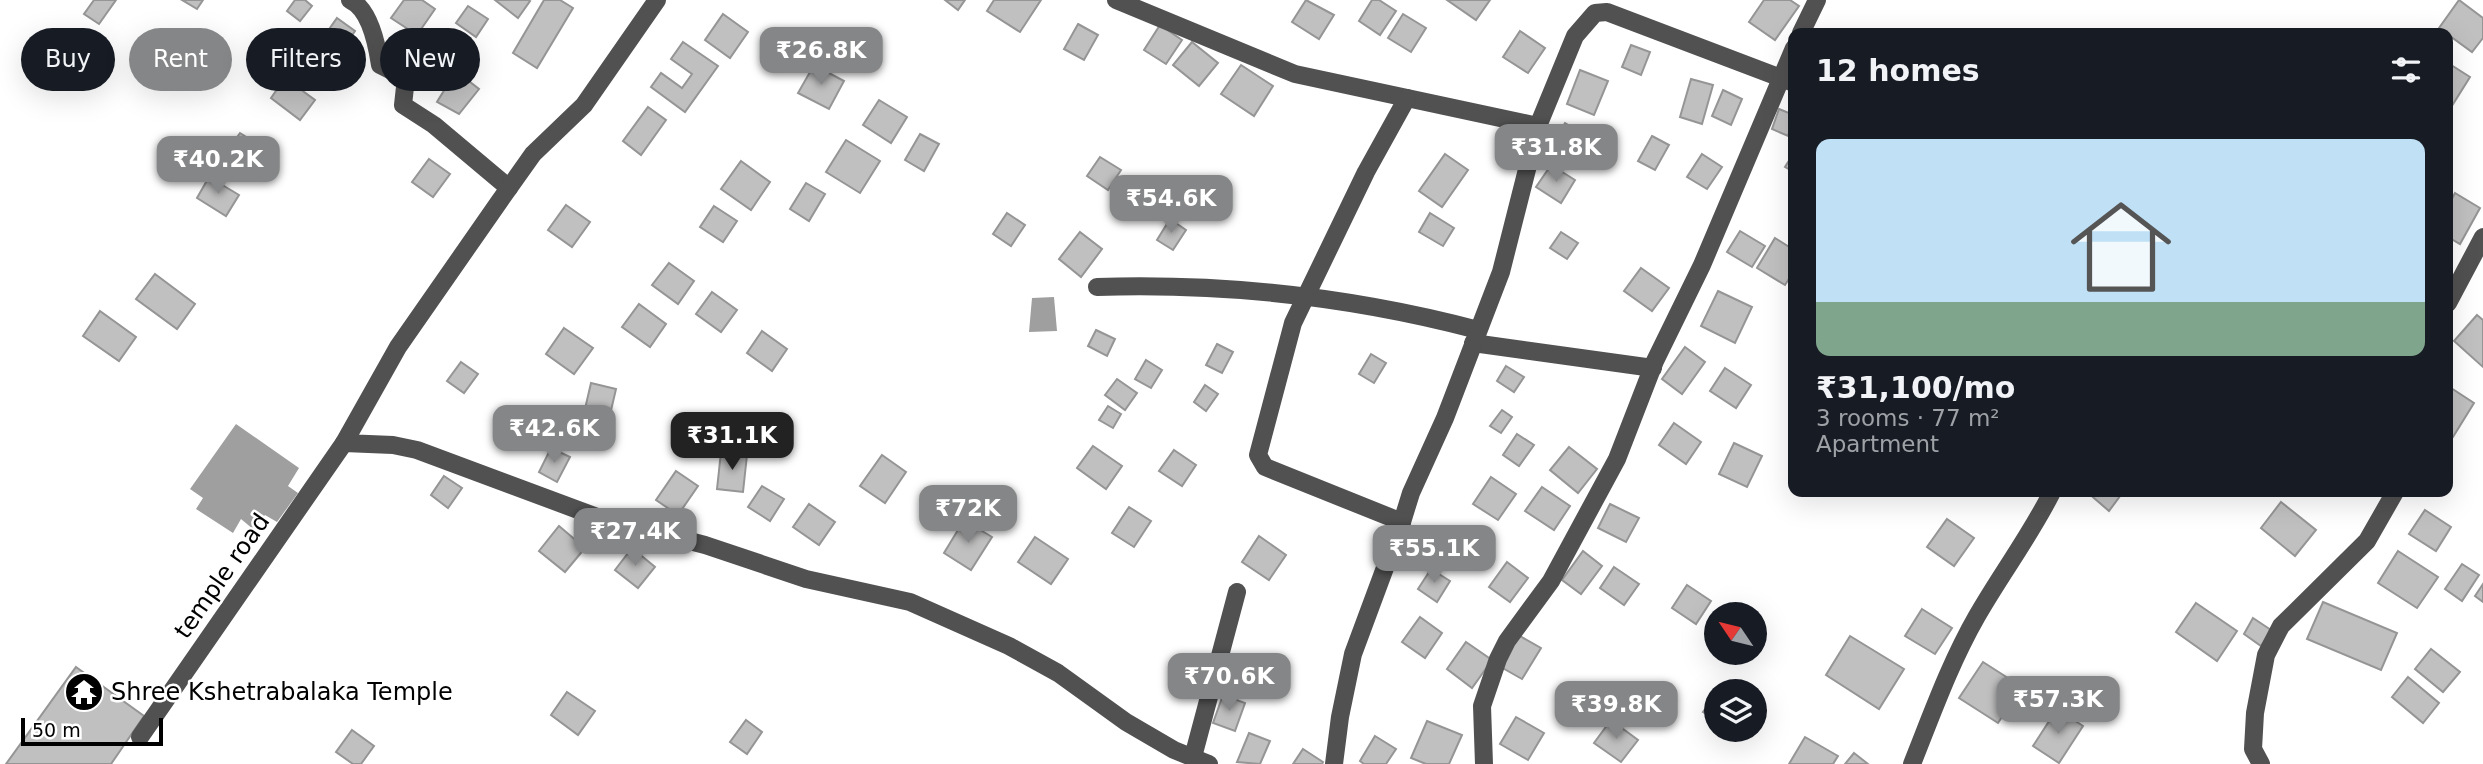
<!DOCTYPE html>
<meta charset="utf-8">
<style>
:root{--surface:#171b24;--page:#20242c;--text:#f1f3f6;--muted:#9ea1a6;--line:#363941;--accent:#858687}
body{margin:0;font-family:"DejaVu Sans",sans-serif;background:var(--page);color:var(--text);height:100vh;display:flex;flex-direction:column;font-size:26px;white-space:nowrap}
*{box-sizing:border-box;margin:0}
p{font-size:23px;color:var(--muted)}
.icon{flex:none;width:38px;height:38px;fill:none;stroke:currentColor;stroke-width:2;stroke-linecap:round;stroke-linejoin:round}
.map{position:relative;flex:1;overflow:hidden}
.panel{position:absolute;left:1788px;top:28px;width:665px;height:469px;display:flex;flex-direction:column;background:var(--surface);border-radius:14px;box-shadow:0 7px 28px #0002}
.panel>*{flex:none}
.hud{position:absolute;left:21px;top:28px;width:665px;height:63px;display:flex;gap:14px}
.needle{width:46px;rotate:305deg}
.controls{position:absolute;left:1704px;top:602px;display:grid;gap:14px}
.controls a{display:grid;place-items:center;width:63px;height:63px;border-radius:50%;background:var(--surface);box-shadow:0 7px 28px #0002;font-size:35px}
.scale{position:absolute;left:21px;bottom:18px;width:142px;box-sizing:border-box;padding-left:7px;border:4px solid #000;border-top:0;font-size:19px;line-height:24px;white-space:nowrap;color:#000;-webkit-text-stroke:5px #fff;paint-order:stroke}
.price{position:absolute;translate:-50% -60px;padding:0 16px;border-radius:14px;background:var(--accent);color:#fff;font-size:23px;line-height:46px;filter:drop-shadow(0 2px 4px #0008)}
.price::after{content:'';position:absolute;left:50%;top:42px;width:21px;height:16px;margin-left:-10px;background:inherit;clip-path:polygon(0 0,100% 0,50% 100%)}
.price.active{background:#222;color:#fff}
ul{padding:0;list-style:none}
li{display:grid;align-content:center;gap:14px;height:371px;padding:0 28px}
li+li{border-top:2px solid var(--line)}
li span{display:grid;place-items:center;height:217px;border-radius:14px;color:#555}
li>.icon{margin-inline-start:auto}
span .icon{width:126px;height:126px;fill:#fffc;stroke-width:1}
li b{font-size:30px}
h2{display:flex;justify-content:space-between;align-items:center;height:84px;padding:0 28px;font-size:30px}
.tag{padding:0 24px;border-radius:32px;background:var(--surface);box-shadow:0 7px 28px #0002;font-size:24px;line-height:63px}
.tag.active{background:var(--accent);color:#fff}
.map>svg:first-child{display:block}
.water{fill:#9f9f9f}
.building{fill:#c0c0c0;stroke:#959595;stroke-width:2}
.lines{fill:none;stroke-linecap:round;stroke-linejoin:round}
.minor{stroke:#515151;stroke-width:18}
.labels{text-anchor:middle;stroke-width:5;stroke-linejoin:round;paint-order:stroke}
.street-label{font-size:24px;fill:#000;stroke:#fff}
.poi-label{font-size:24px;fill:#000;stroke:#fff;text-anchor:start}
</style>
<div class="map">
<svg width="2483" height="764" viewBox="0 0 2483 764">
<rect width="100%" height="100%" fill="#fff"/>
<!-- water -->
<g class="water">
<polygon points="1054,297 1057,331 1029,332 1032,298"/>
<polygon points="236,424 299,468 288,486 298,493 277,522 265,515 253,529 241,519 233,533 196,509 203,498 190,489"/>
</g>
<!-- building -->
<g class="building">
<polygon points="94,0 116,0 99,24 84,14"/>
<polygon points="182,0 203,0 197,9"/>
<polygon points="295,0 305,0 312,6 300,21 287,11"/>
<polygon points="404,0 422,0 435,9 417,35 391,18"/>
<polygon points="495,0 528,0 530,1 518,18"/>
<polygon points="544,0 560,0 573,8 537,68 513,53"/>
<polygon points="945,0 965,0 958,10"/>
<polygon points="994,0 1041,0 1020,32 987,11"/>
<polygon points="1306,0 1334,15 1319,39 1292,22"/>
<polygon points="1372,0 1379,0 1396,11 1380,35 1359,21"/>
<polygon points="1447,0 1490,0 1476,20"/>
<polygon points="1764,0 1790,0 1799,6 1775,40 1749,22"/>
<polygon points="2459,0 2483,18 2483,38 2472,52 2439,28"/>
<polygon points="468,6 488,19 476,37 456,23"/>
<polygon points="723,14 748,32 730,58 705,40"/>
<polygon points="1403,14 1426,28 1411,52 1388,38"/>
<polygon points="337,18 355,31 338,55 320,42"/>
<polygon points="1078,24 1098,35 1084,60 1064,49"/>
<polygon points="1160,25 1182,40 1166,64 1144,50"/>
<polygon points="1520,31 1545,48 1528,73 1503,57"/>
<polygon points="683,42 718,66 685,112 651,87 661,73 682,88 692,74 671,59"/>
<polygon points="1192,42 1218,63 1199,86 1173,65"/>
<polygon points="1631,45 1650,52 1641,75 1622,67"/>
<polygon points="2448,63 2470,77 2450,109 2448,108"/>
<polygon points="814,65 844,81 829,109 798,93"/>
<polygon points="1241,65 1273,86 1254,116 1221,94"/>
<polygon points="1580,70 1608,81 1594,115 1567,104"/>
<polygon points="456,71 479,89 459,114 437,102"/>
<polygon points="285,78 315,100 300,120 271,98"/>
<polygon points="1691,79 1713,85 1702,124 1680,117"/>
<polygon points="1723,90 1742,99 1731,125 1712,116"/>
<polygon points="879,100 907,117 891,143 863,125"/>
<polygon points="648,107 666,120 641,155 623,141"/>
<polygon points="1779,109 1794,115 1788,136 1772,129"/>
<polygon points="1565,123 1587,136 1578,151 1556,138"/>
<polygon points="240,133 265,149 251,171 226,153"/>
<polygon points="920,134 939,144 924,171 905,160"/>
<polygon points="1652,136 1669,145 1655,170 1638,161"/>
<polygon points="846,140 880,161 860,193 826,172"/>
<polygon points="1794,153 1794,172 1785,167"/>
<polygon points="1445,154 1468,170 1442,207 1419,191"/>
<polygon points="1702,154 1722,167 1707,189 1687,177"/>
<polygon points="1100,157 1121,170 1108,190 1087,176"/>
<polygon points="429,159 450,174 433,197 412,182"/>
<polygon points="741,161 770,182 751,210 721,189"/>
<polygon points="1551,165 1575,180 1561,203 1536,187"/>
<polygon points="209,177 239,195 226,216 197,198"/>
<polygon points="806,183 825,194 809,221 790,209"/>
<polygon points="2455,193 2480,208 2460,244 2448,237 2448,206"/>
<polygon points="566,205 590,222 572,247 548,230"/>
<polygon points="714,206 737,221 723,242 700,227"/>
<polygon points="1007,213 1025,225 1011,246 993,234"/>
<polygon points="1430,213 1454,228 1443,246 1419,232"/>
<polygon points="1170,219 1186,230 1173,250 1157,240"/>
<polygon points="1740,231 1765,246 1752,267 1727,252"/>
<polygon points="1080,232 1102,249 1081,277 1059,259"/>
<polygon points="1561,232 1578,243 1567,259 1550,248"/>
<polygon points="1775,238 1794,250 1794,271 1785,285 1757,268"/>
<polygon points="669,263 694,281 678,304 652,285"/>
<polygon points="1641,268 1669,288 1652,311 1624,291"/>
<polygon points="155,274 195,304 177,329 136,299"/>
<polygon points="1718,291 1752,307 1735,343 1701,326"/>
<polygon points="712,292 737,310 721,332 696,314"/>
<polygon points="639,304 666,324 650,347 622,327"/>
<polygon points="100,311 136,337 119,361 83,336"/>
<polygon points="2477,315 2483,320 2483,367 2454,341"/>
<polygon points="564,328 593,348 574,374 546,354"/>
<polygon points="1096,330 1115,339 1107,356 1088,346"/>
<polygon points="762,331 787,349 772,371 747,353"/>
<polygon points="1217,344 1233,352 1222,373 1206,365"/>
<polygon points="1685,347 1705,362 1682,394 1662,379"/>
<polygon points="1371,354 1386,363 1374,383 1359,374"/>
<polygon points="1146,360 1162,370 1151,388 1135,379"/>
<polygon points="461,362 478,374 464,393 447,381"/>
<polygon points="1506,366 1524,377 1514,392 1497,381"/>
<polygon points="1725,368 1751,385 1736,408 1710,391"/>
<polygon points="1117,379 1137,393 1125,410 1105,395"/>
<polygon points="591,383 616,389 606,432 581,426"/>
<polygon points="1205,385 1218,394 1206,411 1194,402"/>
<polygon points="2448,386 2474,403 2453,437 2448,434"/>
<polygon points="1108,406 1121,414 1113,428 1099,420"/>
<polygon points="1502,410 1512,417 1501,433 1490,426"/>
<polygon points="1674,423 1701,442 1686,464 1659,445"/>
<polygon points="1517,434 1534,445 1519,466 1503,455"/>
<polygon points="1734,443 1762,456 1747,487 1719,474"/>
<polygon points="1093,446 1122,466 1106,489 1077,468"/>
<polygon points="1569,447 1597,469 1578,493 1550,470"/>
<polygon points="551,448 570,457 557,482 539,472"/>
<polygon points="1174,450 1196,465 1182,486 1159,471"/>
<polygon points="721,452 747,455 743,492 717,489"/>
<polygon points="882,455 906,472 885,503 860,486"/>
<polygon points="676,471 698,486 678,515 656,500"/>
<polygon points="444,476 462,488 448,508 431,495"/>
<polygon points="1491,477 1516,494 1498,520 1473,504"/>
<polygon points="762,486 784,499 770,521 748,507"/>
<polygon points="1542,487 1570,506 1554,530 1525,511"/>
<polygon points="2087,492 2123,492 2109,511"/>
<polygon points="2281,502 2316,530 2295,556 2261,528"/>
<polygon points="809,504 835,522 819,545 793,527"/>
<polygon points="1610,504 1639,518 1626,542 1598,528"/>
<polygon points="1129,507 1151,521 1134,547 1112,533"/>
<polygon points="2425,510 2451,527 2436,551 2409,534"/>
<polygon points="1947,519 1974,538 1954,566 1927,547"/>
<polygon points="964,520 992,537 971,570 944,553"/>
<polygon points="559,526 585,548 565,572 539,551"/>
<polygon points="1259,536 1286,555 1269,580 1242,562"/>
<polygon points="1035,537 1068,559 1051,584 1018,562"/>
<polygon points="632,548 655,567 638,588 615,570"/>
<polygon points="1583,551 1602,566 1581,594 1562,580"/>
<polygon points="2398,551 2438,577 2417,608 2378,583"/>
<polygon points="1507,562 1528,578 1510,602 1489,587"/>
<polygon points="2462,564 2479,575 2462,601 2445,589"/>
<polygon points="1614,567 1639,584 1624,605 1600,588"/>
<polygon points="1431,569 1450,581 1437,602 1418,589"/>
<polygon points="2483,584 2483,602 2475,596"/>
<polygon points="1687,585 1711,601 1696,624 1672,608"/>
<polygon points="2323,602 2397,633 2381,670 2307,639"/>
<polygon points="2196,603 2237,631 2217,661 2176,632"/>
<polygon points="1729,605 1745,614 1724,614"/>
<polygon points="1922,609 1952,628 1935,654 1905,636"/>
<polygon points="1420,617 1442,633 1425,658 1402,642"/>
<polygon points="2253,618 2271,630 2261,646 2244,634"/>
<polygon points="1518,635 1541,648 1522,679 1499,666"/>
<polygon points="1850,636 1904,669 1879,709 1826,675"/>
<polygon points="1466,642 1492,660 1472,688 1447,669"/>
<polygon points="2431,649 2460,672 2443,692 2415,669"/>
<polygon points="1983,662 2022,687 1998,723 1959,698"/>
<polygon points="76,667 144,716 111,764 6,764"/>
<polygon points="2408,677 2439,703 2423,723 2392,697"/>
<polygon points="567,692 595,711 578,735 551,715"/>
<polygon points="1717,693 1717,721 1703,712"/>
<polygon points="1223,695 1245,703 1235,731 1213,723"/>
<polygon points="2057,709 2083,726 2059,763 2033,746"/>
<polygon points="1516,717 1544,733 1528,760 1500,744"/>
<polygon points="746,720 762,732 747,754 730,742"/>
<polygon points="1611,720 1638,740 1621,762 1594,743"/>
<polygon points="1427,721 1462,735 1449,764 1426,764 1411,758"/>
<polygon points="352,730 374,746 361,764 353,764 336,752"/>
<polygon points="1249,733 1270,741 1260,764 1237,762"/>
<polygon points="1375,736 1396,749 1386,764 1364,764 1360,761"/>
<polygon points="1805,737 1838,756 1833,764 1789,764"/>
<polygon points="1303,749 1323,762 1322,764 1293,764"/>
<polygon points="1854,753 1868,764 1845,764"/>
</g>
<g class="lines">
<!-- minor -->
<g class="minor">
<path d="M350,0C370,9 377,45 380,65L406,78L403,105L434,125L509,188"/>
<polyline points="657,0 584,105 533,154 499,202 398,347 344,443 393,445 417,450 597,517 705,545 806,579 910,602 1009,646 1058,673 1126,722 1174,750 1209,764"/>
<polyline points="1116,0 1295,74 1538,126 1575,36 1595,13 1607,12 1794,83"/>
<polyline points="1801,33 1817,0"/>
<path d="M1097,287C1225,283 1353,297 1478,330"/>
<polyline points="2448,303 2483,237"/>
<polyline points="1473,343 1653,368"/>
<polyline points="1402,522 1411,493 1445,418 1501,272 1538,126"/>
<polyline points="140,737 344,443"/>
<polyline points="1193,757 1237,592"/>
<polyline points="1334,764 1340,717 1353,654 1402,522 1265,467 1258,455 1293,323 1366,172 1407,98"/>
<polyline points="1484,764 1482,706 1498,659 1507,641 1551,581 1617,459 1655,361 1702,265 1794,48"/>
<path d="M1912,764C1932,714 1950,663 1977,616C2001,574 2030,536 2052,492"/>
<polyline points="2261,764 2253,749 2255,713 2266,655 2281,626 2367,541 2395,492"/>
</g>
</g>
<!-- icons -->
<defs>
<symbol id="temple-disc" viewBox="-11 -11 22 22"><circle r="9.5" fill="#000" stroke="#fff"/><path d="M0-6L5-2H3V0L6.5 2.5H4V6H1.5V3h-3V6H-4V2.5H-6.5L-3 0V-2H-5Z" fill="#fff"/></symbol>
</defs>
<g fill-rule="evenodd">
<use href="#temple-disc" x="62" y="670" width="44" height="44"/>
</g>
<g class="labels">
<!-- street labels -->
<g class="street-label">
<text transform="translate(222 576) rotate(-55)" y="8">temple road</text>
</g>
<!-- poi labels -->
<g class="poi-label">
<text x="111" y="700">Shree Kshetrabalaka Temple</text>
</g>
</g>
</svg>
<div class="controls">
<a><svg class="needle" viewBox="-14 -14 28 28"><path d="M0-13l5 13h-10z" fill="#e53935"/><path d="M0 13l5-13h-10z" fill="#9ea1a6"/></svg></a>
<a><svg class="icon" aria-label="layers" viewBox="0 0 24 24"><path d="M12 4l9 5-9 5-9-5zM3 14l9 5 9-5"/></svg></a>
</div>
<div class="scale">50 m</div>
<b class="price" style="left:821px;top:87px">₹26.8K</b>
<b class="price" style="left:1556px;top:184px">₹31.8K</b>
<b class="price" style="left:218px;top:196px">₹40.2K</b>
<b class="price" style="left:1171px;top:235px">₹54.6K</b>
<b class="price" style="left:554px;top:465px">₹42.6K</b>
<b class="price active" style="left:732px;top:472px">₹31.1K</b>
<b class="price" style="left:968px;top:545px">₹72K</b>
<b class="price" style="left:635px;top:568px">₹27.4K</b>
<b class="price" style="left:1434px;top:585px">₹55.1K</b>
<b class="price" style="left:1229px;top:713px">₹70.6K</b>
<b class="price" style="left:2058px;top:736px">₹57.3K</b>
<b class="price" style="left:1616px;top:741px">₹39.8K</b>
<div class="hud">
<a class="tag">Buy</a>
<a class="tag active">Rent</a>
<a class="tag">Filters</a>
<a class="tag">New</a>
</div>
<section class="panel">
<h2>12 homes<svg class="icon" aria-label="filters" viewBox="0 0 24 24"><path d="M4 7h16M4 17h16"/><circle cx="9" cy="7" r="2"/><circle cx="15" cy="17" r="2"/></svg></h2>
<ul>
<li><span style="background:linear-gradient(#bfe0f5 75%,#7fa58c 0)"><svg class="icon" aria-label="home" viewBox="0 0 24 24"><path d="M3 11l9-7 9 7M6 9v11h12V9"/></svg></span><div><b>₹31,100/mo</b><p>3 rooms · 77 m²</p><p>Apartment</p></div></li>
</ul>
</section>
</div>
